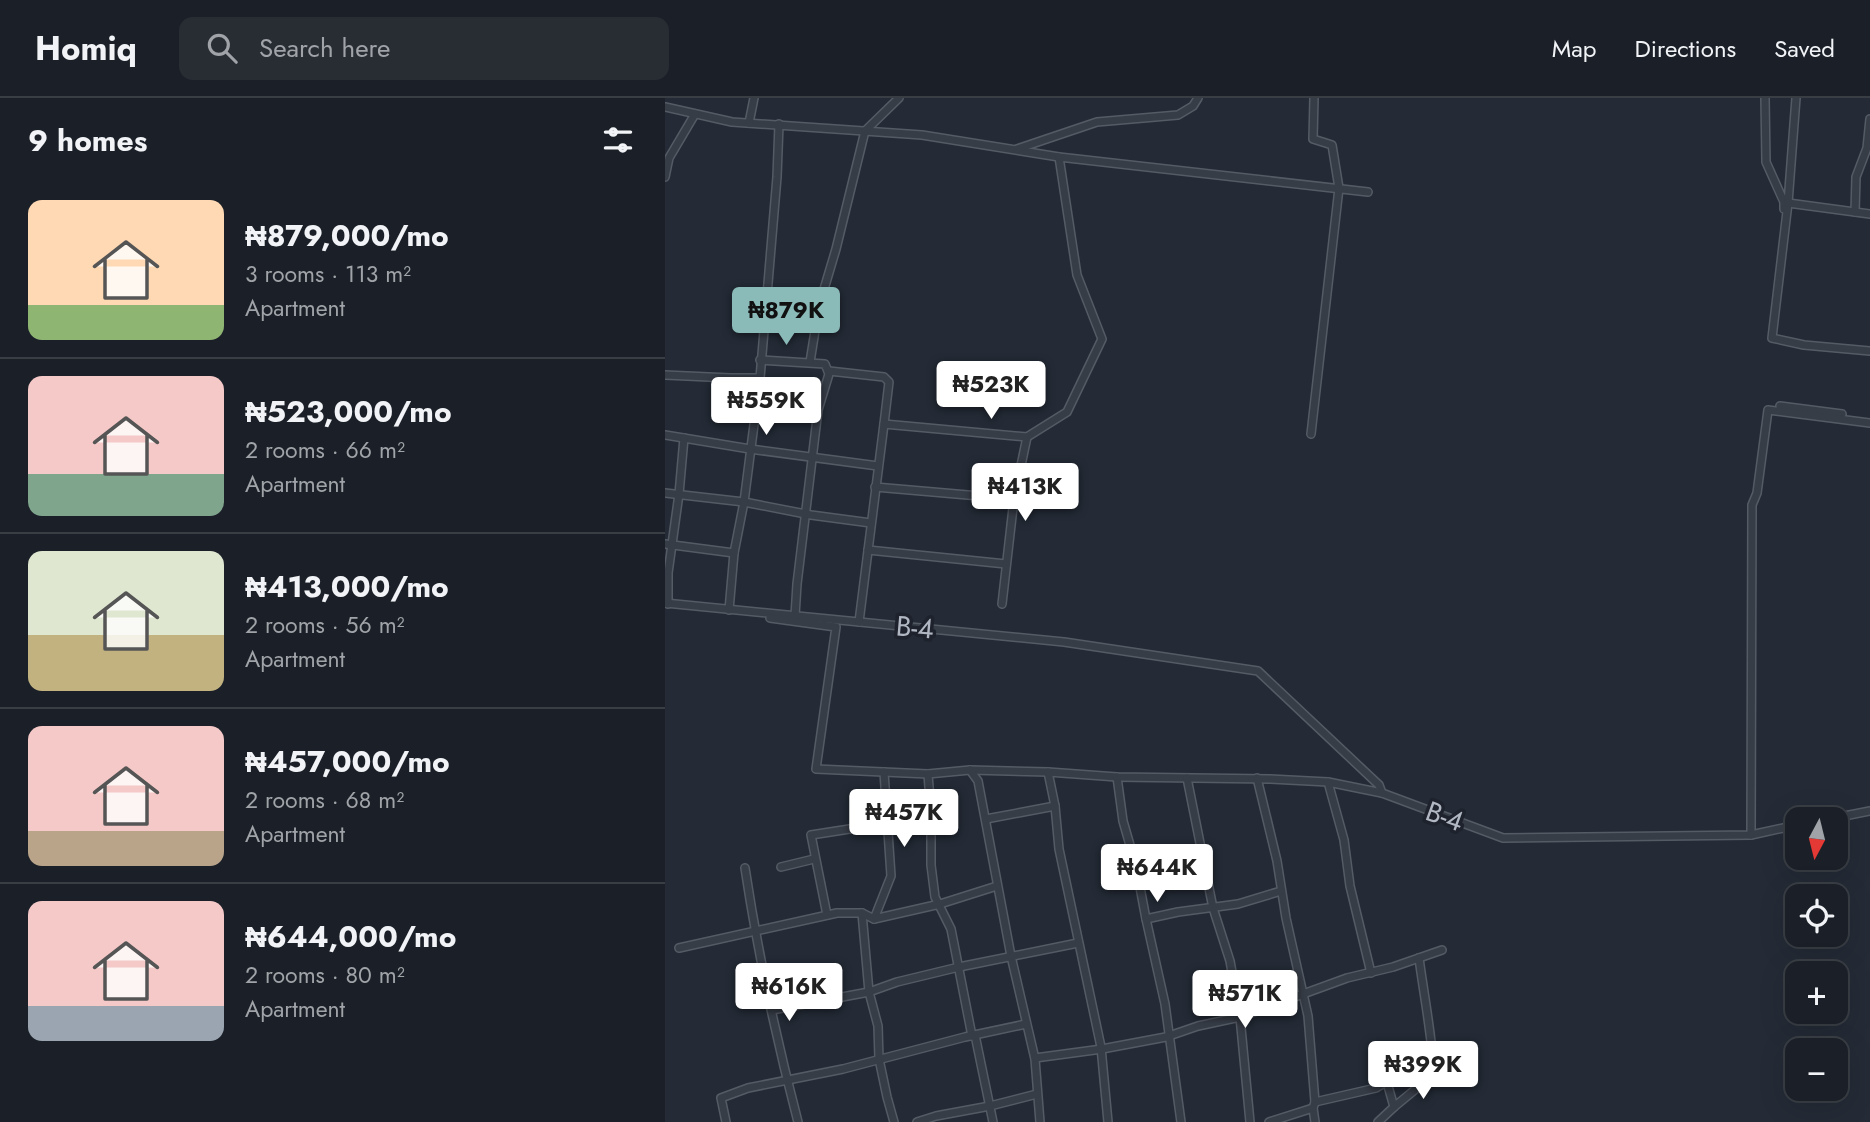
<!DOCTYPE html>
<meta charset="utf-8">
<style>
:root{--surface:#1b2028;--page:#282d34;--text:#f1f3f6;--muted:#a0a3a8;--line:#393e45;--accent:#8bbbb9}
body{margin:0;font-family:Jost,sans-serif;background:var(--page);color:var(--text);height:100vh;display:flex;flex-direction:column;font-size:26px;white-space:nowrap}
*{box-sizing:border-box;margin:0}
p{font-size:23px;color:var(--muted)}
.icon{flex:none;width:38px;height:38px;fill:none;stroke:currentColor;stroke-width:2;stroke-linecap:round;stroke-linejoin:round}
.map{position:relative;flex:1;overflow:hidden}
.drawer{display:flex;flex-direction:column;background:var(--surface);width:665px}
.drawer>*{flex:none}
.needle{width:46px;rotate:187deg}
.tools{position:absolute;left:1120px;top:709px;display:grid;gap:14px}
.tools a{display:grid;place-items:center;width:63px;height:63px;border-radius:14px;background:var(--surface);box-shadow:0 7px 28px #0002,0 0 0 2px var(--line);font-size:35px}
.price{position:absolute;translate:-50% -60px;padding:0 16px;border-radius:7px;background:#fff;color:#222;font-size:23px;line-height:46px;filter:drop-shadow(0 2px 4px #0008)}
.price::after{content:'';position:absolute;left:50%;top:42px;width:21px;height:16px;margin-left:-10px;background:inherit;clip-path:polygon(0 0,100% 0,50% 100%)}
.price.active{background:var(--accent);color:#111}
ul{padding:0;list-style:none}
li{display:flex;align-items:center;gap:21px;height:175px;padding:0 28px}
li+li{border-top:2px solid var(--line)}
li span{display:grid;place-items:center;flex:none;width:196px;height:140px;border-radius:14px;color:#555}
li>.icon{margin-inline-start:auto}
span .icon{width:84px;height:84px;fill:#fffc;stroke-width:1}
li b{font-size:30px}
h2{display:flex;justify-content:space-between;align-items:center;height:84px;padding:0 28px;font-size:30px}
header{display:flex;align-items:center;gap:42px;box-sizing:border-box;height:98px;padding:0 35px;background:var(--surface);border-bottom:2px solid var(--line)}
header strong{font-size:33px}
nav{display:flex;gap:38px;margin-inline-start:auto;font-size:24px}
.search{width:490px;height:63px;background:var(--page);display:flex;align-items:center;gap:18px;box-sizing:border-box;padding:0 24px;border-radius:14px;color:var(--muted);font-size:26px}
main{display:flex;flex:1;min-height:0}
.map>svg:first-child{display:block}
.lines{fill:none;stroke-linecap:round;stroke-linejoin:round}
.minor-casing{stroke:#555b65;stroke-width:10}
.minor{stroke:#373d47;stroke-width:7}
.labels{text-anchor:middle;stroke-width:7;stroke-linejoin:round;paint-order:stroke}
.street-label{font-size:28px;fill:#b2b8c3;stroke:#1d222c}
</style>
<header>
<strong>Homiq</strong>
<div class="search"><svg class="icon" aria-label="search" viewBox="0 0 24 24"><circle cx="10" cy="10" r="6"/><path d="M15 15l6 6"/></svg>Search here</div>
<nav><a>Map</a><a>Directions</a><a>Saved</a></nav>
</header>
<main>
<section class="drawer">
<h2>9 homes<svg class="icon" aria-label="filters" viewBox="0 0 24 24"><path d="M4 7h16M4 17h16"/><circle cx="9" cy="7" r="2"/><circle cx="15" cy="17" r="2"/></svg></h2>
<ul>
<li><span style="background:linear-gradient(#ffd9b3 75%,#8fb573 0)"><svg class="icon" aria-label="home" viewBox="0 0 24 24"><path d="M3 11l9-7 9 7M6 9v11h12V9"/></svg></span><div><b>₦879,000/mo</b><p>3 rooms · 113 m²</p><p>Apartment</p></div></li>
<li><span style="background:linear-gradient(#f6c9c9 70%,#7fa58c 0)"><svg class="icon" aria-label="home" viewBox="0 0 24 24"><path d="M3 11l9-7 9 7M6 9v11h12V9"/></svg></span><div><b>₦523,000/mo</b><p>2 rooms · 66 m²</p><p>Apartment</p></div></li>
<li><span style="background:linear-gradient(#dfe7d0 60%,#c2b280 0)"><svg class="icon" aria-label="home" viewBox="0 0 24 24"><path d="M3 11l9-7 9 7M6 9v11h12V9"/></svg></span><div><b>₦413,000/mo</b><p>2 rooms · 56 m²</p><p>Apartment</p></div></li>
<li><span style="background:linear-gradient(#f6c9c9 75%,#b9a48a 0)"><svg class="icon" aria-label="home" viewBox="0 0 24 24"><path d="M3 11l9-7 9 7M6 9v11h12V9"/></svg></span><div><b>₦457,000/mo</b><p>2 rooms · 68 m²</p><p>Apartment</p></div></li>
<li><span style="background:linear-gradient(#f6c9c9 75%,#9aa5b1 0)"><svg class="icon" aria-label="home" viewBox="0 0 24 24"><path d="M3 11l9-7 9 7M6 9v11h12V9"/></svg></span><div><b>₦644,000/mo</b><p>2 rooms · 80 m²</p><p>Apartment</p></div></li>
</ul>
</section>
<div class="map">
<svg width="1205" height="1024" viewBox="0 0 1205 1024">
<rect width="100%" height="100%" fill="#242b36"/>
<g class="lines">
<defs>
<g id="minor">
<polyline points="1100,0 1101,64 1119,104 1119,111"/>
<polyline points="1131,0 1123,105 1107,240 1139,247 1205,253"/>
<polyline points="0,9 67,24 257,37 394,59 703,94"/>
<polyline points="84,25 89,0"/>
<polyline points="352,51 432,24 513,17 528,8 533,0"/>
<polyline points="0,79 4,60 30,16"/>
<polyline points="1123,105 1205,116"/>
<polyline points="1190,114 1191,79 1202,50 1205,21"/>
<polyline points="95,262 160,266 164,276 153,312 132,486 130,518"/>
<polyline points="145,264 154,208 171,151 200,33 234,0"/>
<polyline points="164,273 219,279 224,284 219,326"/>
<polyline points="0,277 66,280 95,280"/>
<polyline points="1115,308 1177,316"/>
<polyline points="646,336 674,90 667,47 648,41 649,0"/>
<polyline points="0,337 85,351 213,368"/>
<polyline points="210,389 349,401"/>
<polyline points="0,395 79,404 146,417 206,425"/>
<polyline points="0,446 69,455"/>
<polyline points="203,452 341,466"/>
<polyline points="0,505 399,544 593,573 714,687 717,695 838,740 1086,737 1087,407 1092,395 1103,312 1205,325"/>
<polyline points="3,506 3,475 14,396 19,340"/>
<polyline points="337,506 349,401 362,339"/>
<polyline points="64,512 69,455 79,404 95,280 112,79 114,26"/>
<polyline points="105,520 171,529 151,671 263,676 305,672 383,674 452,679 605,681 663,684 717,695"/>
<polyline points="194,524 219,326 362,339 402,314 437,241 412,177 394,59"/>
<polyline points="305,672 313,683 346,858 370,961 375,1024"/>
<polyline points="383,674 390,708 394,751 436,949 443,1024"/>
<polyline points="263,676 266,715 266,767 270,799 286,831 307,938"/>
<polyline points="452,679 458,723 471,768 481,821 500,906 516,1024"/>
<polyline points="522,680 548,810 565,863 575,919 585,1024"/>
<polyline points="592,680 612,763 621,820 643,918 650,1004 648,1010 650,1024"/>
<polyline points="663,684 679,742 685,788 706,875"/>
<polyline points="321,721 390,708"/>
<polyline points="1164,721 1205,713"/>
<polyline points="1086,737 1132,727"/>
<polyline points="116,769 149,761"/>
<path d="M80,770C93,856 111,940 133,1024"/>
<polyline points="197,815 204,894 213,928 214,961 222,999 229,1024"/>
<polyline points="162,817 146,737 223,725"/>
<polyline points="209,821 226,778 219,674"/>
<polyline points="481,821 513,814 573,806 616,793"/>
<polyline points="14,850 172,815 197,815 209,821 275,806 332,788"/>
<polyline points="107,912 204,894 232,884 294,869 413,845"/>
<polyline points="310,937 328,1024"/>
<polyline points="370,960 437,951 501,939 533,928 575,919 682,880 728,869 777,852"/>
<polyline points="650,1004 711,990 721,984"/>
<path d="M729,1009L769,976C767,937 759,898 754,860"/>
<polyline points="61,1024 56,1000 83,990 178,971 300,939 361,926"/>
<polyline points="252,1024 271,1018 325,1008 372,996"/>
<polyline points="604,1024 648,1010"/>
<polyline points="713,1024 729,1009 715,960"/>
</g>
</defs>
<!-- minor casing -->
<use href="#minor" class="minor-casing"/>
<!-- minor -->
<use href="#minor" class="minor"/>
</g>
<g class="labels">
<!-- street labels -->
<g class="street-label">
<text transform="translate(250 529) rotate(5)" y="10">B-4</text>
<text transform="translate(780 718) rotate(20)" y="10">B-4</text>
</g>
</g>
</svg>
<div class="tools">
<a><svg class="needle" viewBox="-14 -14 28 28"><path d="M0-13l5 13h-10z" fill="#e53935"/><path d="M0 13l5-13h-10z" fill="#a0a3a8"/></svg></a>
<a><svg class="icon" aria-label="locate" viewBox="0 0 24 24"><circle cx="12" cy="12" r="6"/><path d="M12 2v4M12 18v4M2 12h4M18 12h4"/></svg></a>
<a>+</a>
<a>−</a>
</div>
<b class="price active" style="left:121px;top:249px">₦879K</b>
<b class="price" style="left:326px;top:323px">₦523K</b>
<b class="price" style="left:101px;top:339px">₦559K</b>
<b class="price" style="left:360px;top:425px">₦413K</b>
<b class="price" style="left:239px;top:751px">₦457K</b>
<b class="price" style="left:492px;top:806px">₦644K</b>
<b class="price" style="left:124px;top:925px">₦616K</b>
<b class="price" style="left:580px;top:932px">₦571K</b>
<b class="price" style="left:758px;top:1003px">₦399K</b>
</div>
</main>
